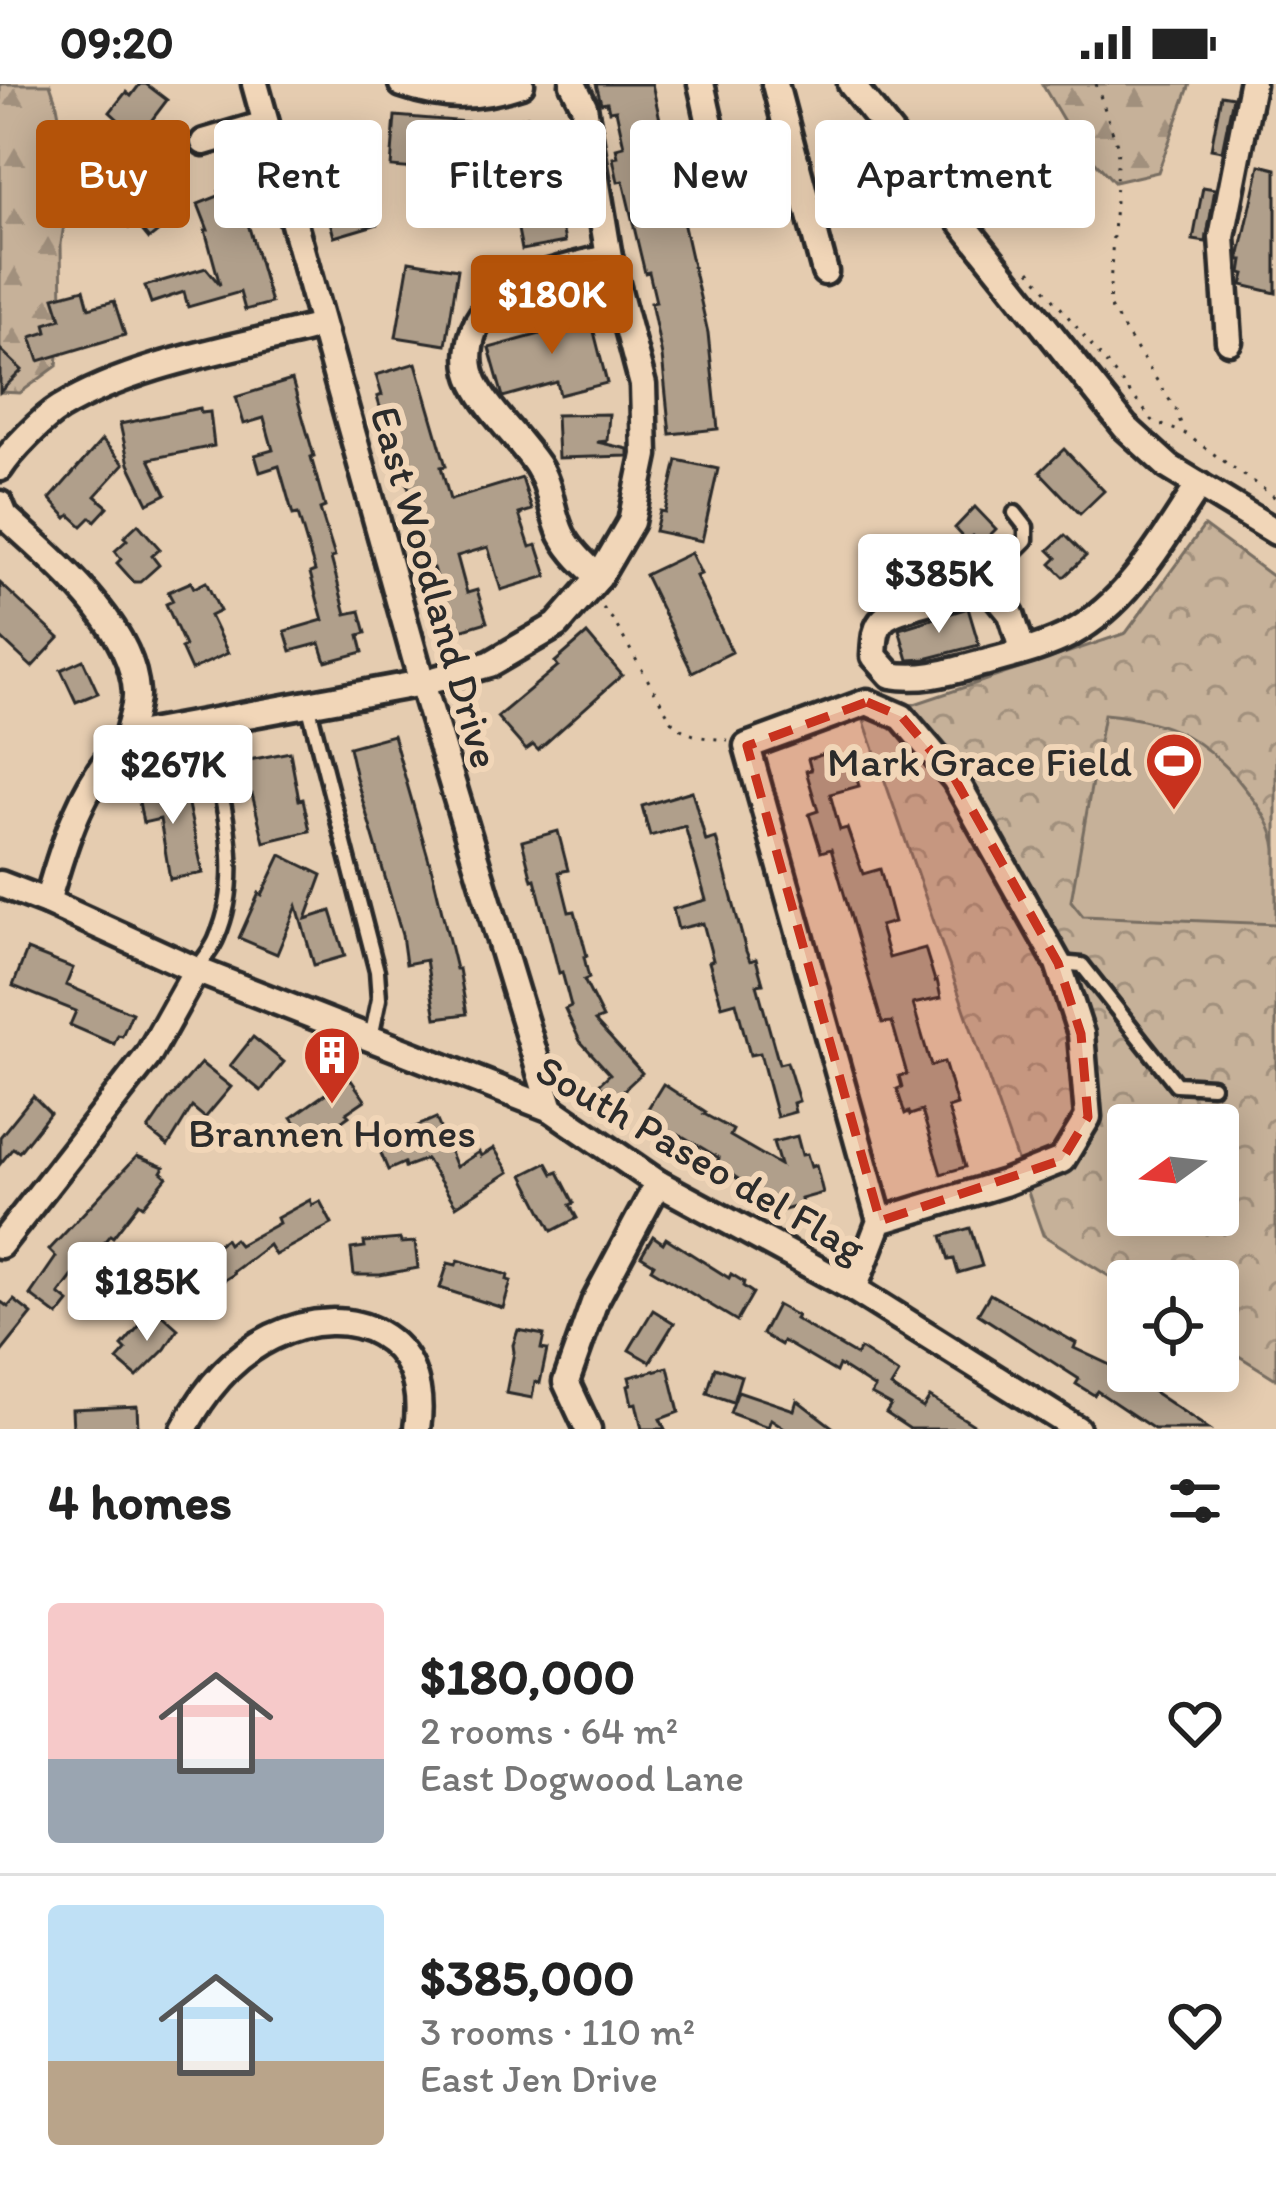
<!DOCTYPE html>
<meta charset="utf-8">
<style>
:root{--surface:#fff;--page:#f6f6f6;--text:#222;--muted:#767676;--line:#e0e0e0;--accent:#b45309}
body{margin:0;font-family:Itim,sans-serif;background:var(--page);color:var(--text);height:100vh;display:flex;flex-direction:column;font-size:45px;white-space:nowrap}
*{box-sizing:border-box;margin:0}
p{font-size:39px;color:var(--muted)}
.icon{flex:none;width:66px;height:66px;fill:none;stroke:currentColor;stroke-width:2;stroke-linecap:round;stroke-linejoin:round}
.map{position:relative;height:1345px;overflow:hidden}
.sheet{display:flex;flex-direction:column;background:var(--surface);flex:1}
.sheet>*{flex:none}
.top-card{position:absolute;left:36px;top:36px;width:1206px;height:108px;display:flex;gap:24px}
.needle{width:78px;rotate:255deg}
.fabs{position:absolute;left:1107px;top:1020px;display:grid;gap:24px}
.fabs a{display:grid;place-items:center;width:132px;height:132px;border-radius:12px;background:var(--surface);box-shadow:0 6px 30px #0003;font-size:60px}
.price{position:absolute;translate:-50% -102px;padding:0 27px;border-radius:12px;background:#fff;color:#222;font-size:39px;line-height:78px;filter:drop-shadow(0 3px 6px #0008)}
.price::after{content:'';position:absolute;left:50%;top:72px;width:36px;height:27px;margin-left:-18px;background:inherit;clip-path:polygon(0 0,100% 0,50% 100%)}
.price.selected{background:var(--accent);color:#fff}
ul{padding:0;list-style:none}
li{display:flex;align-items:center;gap:36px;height:300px;padding:0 48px}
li+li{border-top:3px solid var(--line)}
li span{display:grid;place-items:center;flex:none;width:336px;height:240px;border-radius:12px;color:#555}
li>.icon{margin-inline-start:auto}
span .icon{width:144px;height:144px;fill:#fffc;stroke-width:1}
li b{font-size:51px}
h2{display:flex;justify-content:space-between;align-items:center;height:144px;padding:0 48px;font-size:51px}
.tag{padding:0 42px;border-radius:12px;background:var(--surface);box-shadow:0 6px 30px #0003;font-size:42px;line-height:108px}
.tag.selected{background:var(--accent);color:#fff}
.status{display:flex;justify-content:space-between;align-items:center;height:84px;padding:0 60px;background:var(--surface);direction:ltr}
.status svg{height:33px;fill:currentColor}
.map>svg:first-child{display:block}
.forest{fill:url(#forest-firs);stroke:#786e62;stroke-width:3}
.park{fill:url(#park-crowns);stroke:#786e62;stroke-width:3;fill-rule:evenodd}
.garden{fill:#c6b199;stroke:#786e62;stroke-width:3}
.building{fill:#b09f8b;stroke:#2b2b2b;stroke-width:3}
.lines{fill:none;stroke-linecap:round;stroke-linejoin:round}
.lane-casing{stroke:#2b2b2b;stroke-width:21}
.street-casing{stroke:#2b2b2b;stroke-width:33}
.path{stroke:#2b2b2b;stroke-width:3;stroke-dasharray:3 9;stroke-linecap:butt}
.lane{stroke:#f1d6b8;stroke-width:12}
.street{stroke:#f1d6b8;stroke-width:24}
.marked{fill:#c8321e;fill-opacity:0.2;stroke:#c8321e;stroke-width:9;stroke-dasharray:24 15;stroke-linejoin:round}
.labels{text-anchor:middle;stroke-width:12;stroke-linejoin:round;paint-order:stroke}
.street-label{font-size:42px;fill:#2b2b2b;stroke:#f1d6b8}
.poi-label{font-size:42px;fill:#2b2b2b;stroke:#f1d6b8;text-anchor:end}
</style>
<div class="status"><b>09:20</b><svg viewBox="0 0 49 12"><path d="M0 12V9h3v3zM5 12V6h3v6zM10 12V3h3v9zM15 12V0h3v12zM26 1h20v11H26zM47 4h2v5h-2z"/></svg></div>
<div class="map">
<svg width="1276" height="1345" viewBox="0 0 1276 1345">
<defs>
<pattern id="forest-firs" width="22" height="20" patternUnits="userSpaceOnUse" patternTransform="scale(3)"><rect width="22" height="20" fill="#c6b199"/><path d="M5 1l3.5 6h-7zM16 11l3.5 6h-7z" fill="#a1907d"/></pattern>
<pattern id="park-crowns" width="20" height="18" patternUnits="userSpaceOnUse" patternTransform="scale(3)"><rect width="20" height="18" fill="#c6b199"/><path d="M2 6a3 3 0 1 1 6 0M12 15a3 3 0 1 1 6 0" fill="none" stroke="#a1907d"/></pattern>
</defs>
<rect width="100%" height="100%" fill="#e5ccb0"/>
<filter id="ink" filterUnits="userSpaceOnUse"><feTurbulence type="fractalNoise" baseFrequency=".00833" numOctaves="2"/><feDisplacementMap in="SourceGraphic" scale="24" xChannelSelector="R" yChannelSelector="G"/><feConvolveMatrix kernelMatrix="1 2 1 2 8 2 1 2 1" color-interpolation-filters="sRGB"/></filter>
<g filter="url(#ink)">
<!-- forest -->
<g class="forest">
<polygon points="0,0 50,0 57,21 71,95 61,160 62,229 57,282 20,309 0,308"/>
<polygon points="1042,0 1190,0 1158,88 1114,98 1075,56"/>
</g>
<!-- park -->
<path class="park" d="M1204,442L1276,495V1295L1218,1259V1197H1128V1204L1043,1151L864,637L1126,549ZM1128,1041H1218V1131H1128Z"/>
<!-- garden -->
<path class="garden" d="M1104,630C1168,636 1208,655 1247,707C1260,724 1274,743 1276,765C1276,789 1276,815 1276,840L1083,832L1071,817Z"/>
<!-- building -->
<g class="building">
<polygon points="140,0 146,0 167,16 145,45 140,42 134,50 110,28 126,8 131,12"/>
<polygon points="596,0 652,0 708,249 718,345 670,350 662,272 651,219 656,218 649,188 645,189 623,97 618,98 613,74 618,73 616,64 624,62 616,26 609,27 607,18 601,19"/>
<polygon points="1221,11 1233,13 1222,67 1211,65"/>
<polygon points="395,32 469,38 465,89 391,83"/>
<polygon points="527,32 528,37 548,33 558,84 551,86 565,158 522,166 512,115 517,114 502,38"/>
<polygon points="354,61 378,140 334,153 329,134 323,136 310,95 316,93 311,75"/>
<polygon points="136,79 143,89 147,86 161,105 158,108 164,115 155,122 169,139 149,155 136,139 129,144 86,95 100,85 109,98"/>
<polygon points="1260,81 1276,85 1276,209 1242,201 1245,190 1241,189 1243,176 1240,176 1240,170"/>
<polygon points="248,97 258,125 249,128 250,132 246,133 271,219 245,226 240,208 188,223 184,208 151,219 145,202 206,184 220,201 205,146 208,146 198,120 221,111 219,107"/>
<polygon points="1203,103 1215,105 1206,158 1193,156"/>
<polygon points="409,177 458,185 446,261 396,253"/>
<polygon points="84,205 89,224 114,217 125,251 39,277 31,253 47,248 45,240 61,235 54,213"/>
<polygon points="588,224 607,299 560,311 557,298 503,313 489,264 544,249 541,236"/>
<polygon points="0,265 22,286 0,308"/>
<polygon points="416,279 446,382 441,383 450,416 522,394 532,426 519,430 530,463 537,461 547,492 501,506 488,463 457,472 467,509 477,506 487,538 440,552 431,519 443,516 433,484 425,486 422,475 417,476 404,433 416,430 403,384 398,385 377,313 382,311 376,291"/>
<polygon points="292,296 314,372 311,373 325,423 320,425 335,473 331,474 346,530 360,527 366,549 359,551 363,568 326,578 320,559 291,567 285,547 323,536 310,489 315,487 298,430 293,431 279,382 260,388 255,371 273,366 264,334 244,340 236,313"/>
<polygon points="200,324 201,329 210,328 214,362 149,375 166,410 148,419 129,380 120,340"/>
<polygon points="609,330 607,357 597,358 628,365 628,372 558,374 556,331"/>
<polygon points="102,356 124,380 95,412 108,423 95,437 91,433 82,442 70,431 67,434 50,415"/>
<polygon points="1064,365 1104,407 1080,430 1040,388"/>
<polygon points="677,376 718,385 702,457 655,447 660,427 665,428"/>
<polygon points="975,423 996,445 981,460 973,452 967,457 955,444"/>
<polygon points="138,440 160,465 152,472 159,481 140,498 134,498 117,479 121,475 115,467 127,456 124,453"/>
<polygon points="1065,451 1086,472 1064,493 1051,480 1057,474 1049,466"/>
<polygon points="691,469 701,490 696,492 732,568 692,588 645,491"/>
<polygon points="191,498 194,504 206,498 220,527 210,532 228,569 191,586 181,564 185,562 166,520 173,517 168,508"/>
<polygon points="0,499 59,554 32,583 0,553"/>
<polygon points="968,524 979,561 925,575 908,576 899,545"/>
<polygon points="587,550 622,591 538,666 533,661 526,666 497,633 558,582 555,578"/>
<polygon points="83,576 98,609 76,618 61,586"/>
<polygon points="393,651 432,787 456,885 459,885 467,930 436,934 426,876 406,880 402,851 356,694 349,663"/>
<polygon points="290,668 299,716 303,715 310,747 264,758 252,710 249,710 244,677"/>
<polygon points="831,668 834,677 850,673 859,702 830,710 840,746 847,744 863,790 880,785 894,838 880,842 889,874 925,864 935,897 937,896 941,914 913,920 931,982 944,978 957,1021 948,1024 965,1083 941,1090 922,1027 910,1031 909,1028 905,1030 897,1005 902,1003 899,992 907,990 892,938 882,939 831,765 821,768 809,730 818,727 806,687 811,686 808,675"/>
<polygon points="183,698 203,789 170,795 160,735 143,739 137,707"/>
<polygon points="692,707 706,757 716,754 746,867 750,877 756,875 763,900 757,901 779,980 787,978 799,1017 793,1019 795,1028 777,1033 760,969 750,971 736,918 722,922 709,878 713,876 703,839 678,845 673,825 706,816 685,742 650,752 642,722"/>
<polygon points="558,747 568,786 559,788 569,828 575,827 587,872 584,873 589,894 584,896 603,934 595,937 642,989 613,1016 599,1000 610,990 580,957 565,925 571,922 562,888 559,889 535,795 532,796 522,757"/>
<polygon points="281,771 322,791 306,835 331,827 345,872 314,881 297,822 277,870 239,854 259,809 262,811"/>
<polygon points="27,866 73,884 66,901 132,929 122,952 118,951 114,960 70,941 76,927 13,902"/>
<polygon points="253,953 284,978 261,1007 230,982"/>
<polygon points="201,979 231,1003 205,1034 192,1023 168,1062 148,1046 168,1017"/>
<polygon points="349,993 365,1016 346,1029 349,1032 321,1052 318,1048 308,1056 292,1033"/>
<polygon points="663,1000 706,1028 704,1030 733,1046 730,1052 780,1081 773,1058 797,1052 802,1071 807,1070 811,1083 816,1081 823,1109 801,1115 802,1121 784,1126 716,1080 719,1074 679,1050 678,1052 665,1044 663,1048 650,1040 652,1036 644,1031"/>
<polygon points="33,1012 50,1029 19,1068 13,1064 0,1080 0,1053"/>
<polygon points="436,1034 456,1083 479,1068 481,1072 494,1064 509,1088 456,1122 426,1075 405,1083 404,1079 388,1086 377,1060"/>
<polygon points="137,1072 164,1083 161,1088 167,1093 143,1122 139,1119 113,1153 110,1151 83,1184 80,1182 59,1210 69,1218 58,1232 30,1211 56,1173 49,1166"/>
<polygon points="547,1079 553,1090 558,1088 574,1119 570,1121 577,1134 552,1147 523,1091"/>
<polygon points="310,1116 312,1121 320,1117 332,1140 275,1171 269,1161 233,1188 234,1190 197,1214 181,1193 196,1182 194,1177 225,1155 228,1160 234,1155 239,1161 279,1139 277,1134"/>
<polygon points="970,1144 982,1182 958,1189 954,1175 949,1176 942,1152"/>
<polygon points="653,1152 663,1159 666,1154 729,1194 731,1190 744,1198 743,1202 753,1209 737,1237 651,1185 654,1180 641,1172"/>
<polygon points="400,1155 401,1159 415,1158 418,1184 380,1191 354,1191 351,1165 365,1163 364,1158"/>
<polygon points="458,1176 508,1191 507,1196 511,1197 503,1224 440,1204 448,1179 456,1181"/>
<polygon points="990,1210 1076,1259 1074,1264 1123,1287 1150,1287 1142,1300 1209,1345 1154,1345 1097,1307 1094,1311 1076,1300 1079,1295 978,1230"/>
<polygon points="14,1216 32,1230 0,1270 0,1217 8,1223"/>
<polygon points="777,1221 797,1232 795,1235 856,1271 860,1265 899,1290 891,1303 923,1324 930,1313 980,1345 910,1345 886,1329 891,1321 871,1310 875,1304 839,1281 836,1288 783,1257 781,1261 762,1250"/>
<polygon points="653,1226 674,1239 650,1278 629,1266"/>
<polygon points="158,1227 178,1245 165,1265 137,1293 117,1276 126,1266 122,1262 146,1234 150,1238"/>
<polygon points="518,1246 544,1251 541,1265 547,1266 540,1299 535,1298 532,1314 506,1309 514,1268 513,1261"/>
<polygon points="668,1283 679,1328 660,1335 665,1345 642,1345 636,1319 632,1320 628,1302 631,1301 629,1293"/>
<polygon points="715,1283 741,1292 733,1318 707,1309"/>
<polygon points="738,1307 794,1326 797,1316 835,1345 786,1345 771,1335 768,1343 730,1329"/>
<polygon points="137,1322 138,1345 73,1345 72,1325"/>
</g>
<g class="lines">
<defs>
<g id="lane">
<polyline points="988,502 1003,479 1026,456 1026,443 1015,429"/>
<polyline points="308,620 377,887 379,915 371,954"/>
<polyline points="1059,879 1082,881 1176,1000 1212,1002"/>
<path d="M196,885C204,875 213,864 217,853C247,785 219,708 206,639"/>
</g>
<g id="street">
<polyline points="255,0 422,599 551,1025"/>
<path d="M402,0C445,15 478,14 521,0"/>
<path d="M701,0C710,32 713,94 758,89C771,88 784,83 797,80"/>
<polyline points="775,0 825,188"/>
<polyline points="851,0 1125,343 1169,383 1276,448"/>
<polyline points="204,58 265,40"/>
<polyline points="1229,257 1222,153 1252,0"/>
<path d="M0,384C11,367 42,335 60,324C135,279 236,264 321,242"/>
<path d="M0,420L5,432C51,475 132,539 136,608C137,622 130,639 127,653"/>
<path d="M599,493C585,481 571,468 562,451C551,429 551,402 537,381C518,353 490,329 475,299C469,287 468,276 470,263C478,198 557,187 609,173"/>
<path d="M1023,568L1011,530L988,502C967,508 898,522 884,535C874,544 875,559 874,572L891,591C923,597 953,587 983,579C1013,571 1044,564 1072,549C1131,516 1163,455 1199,401"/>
<polyline points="0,800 47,818 196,886 551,1025 658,1099 854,1205 1077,1345"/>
<path d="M47,818C64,758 82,699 127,653L422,599L490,580L557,541L599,493L631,438L645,371L643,301L609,173L584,22L573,0"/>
<polyline points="0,1161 148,972 196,886"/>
<polyline points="854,1205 880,1137 747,662 867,618 902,633 955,695 1058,879 1081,950 1088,1033 1062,1076 1004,1099 880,1137"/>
<path d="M184,1345C204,1307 233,1272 272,1253C350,1215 431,1251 417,1345"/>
<polyline points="588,1345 566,1298 594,1219 658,1099"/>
</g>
</defs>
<!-- lane casing -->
<use href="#lane" class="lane-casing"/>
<!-- street casing -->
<use href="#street" class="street-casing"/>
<!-- path -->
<g class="path">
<polyline points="1096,0 1118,63 1109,222 1176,326 1183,345"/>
<polyline points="1030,186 1154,338 1184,349 1276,414"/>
<path d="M603,524L613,536L673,639C690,654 707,654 728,656"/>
</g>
<!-- lane -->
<use href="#lane" class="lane"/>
<!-- street -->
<use href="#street" class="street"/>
</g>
</g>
<!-- marked area -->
<path class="marked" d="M867,618L902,633L955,695L1058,879L1081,950L1088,1033L1062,1076L880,1137L747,662Z"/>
<!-- icons -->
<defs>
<symbol id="stadium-pin" viewBox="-11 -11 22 30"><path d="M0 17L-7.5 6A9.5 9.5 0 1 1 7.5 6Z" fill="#c8321e" stroke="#f1d6b8"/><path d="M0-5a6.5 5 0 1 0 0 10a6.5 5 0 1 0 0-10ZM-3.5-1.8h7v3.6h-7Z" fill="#fff"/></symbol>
<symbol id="building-pin" viewBox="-11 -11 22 30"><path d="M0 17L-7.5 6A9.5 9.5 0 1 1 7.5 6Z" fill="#c8321e" stroke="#f1d6b8"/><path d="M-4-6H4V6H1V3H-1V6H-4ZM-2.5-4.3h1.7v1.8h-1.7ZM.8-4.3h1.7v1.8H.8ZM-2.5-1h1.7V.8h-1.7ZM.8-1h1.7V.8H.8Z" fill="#fff"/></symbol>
</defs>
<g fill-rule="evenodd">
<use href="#stadium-pin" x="1141" y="644" width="66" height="90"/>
<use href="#building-pin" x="299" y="938" width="66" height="90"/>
</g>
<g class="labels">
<!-- street labels -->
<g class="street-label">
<text transform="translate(436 503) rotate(74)" y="15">East Woodland Drive</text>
<text transform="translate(701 1074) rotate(30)" y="15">South Paseo del Flag</text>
</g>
<!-- poi labels -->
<g class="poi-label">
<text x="1132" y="692">Mark Grace Field</text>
<text x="332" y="1063" text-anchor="middle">Brannen Homes</text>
</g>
</g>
</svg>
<div class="fabs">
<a><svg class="needle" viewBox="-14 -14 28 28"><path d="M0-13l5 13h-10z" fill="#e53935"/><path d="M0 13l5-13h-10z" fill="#767676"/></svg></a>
<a><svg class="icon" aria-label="locate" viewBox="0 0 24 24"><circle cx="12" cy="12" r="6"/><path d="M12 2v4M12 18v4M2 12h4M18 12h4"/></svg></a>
</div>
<b class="price selected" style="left:552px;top:273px">$180K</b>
<b class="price" style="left:939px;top:552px">$385K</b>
<b class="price" style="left:173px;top:743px">$267K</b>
<b class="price" style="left:147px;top:1260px">$185K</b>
<div class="top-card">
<a class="tag selected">Buy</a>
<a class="tag">Rent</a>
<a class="tag">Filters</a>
<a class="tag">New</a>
<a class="tag">Apartment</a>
</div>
</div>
<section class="sheet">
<h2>4 homes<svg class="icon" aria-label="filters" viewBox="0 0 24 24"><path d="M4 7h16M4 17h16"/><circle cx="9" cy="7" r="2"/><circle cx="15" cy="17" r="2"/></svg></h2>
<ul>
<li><span style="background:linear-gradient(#f6c9c9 65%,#9aa5b1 0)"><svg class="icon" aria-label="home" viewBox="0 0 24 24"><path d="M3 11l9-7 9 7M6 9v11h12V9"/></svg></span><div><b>$180,000</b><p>2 rooms · 64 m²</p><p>East Dogwood Lane</p></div><svg class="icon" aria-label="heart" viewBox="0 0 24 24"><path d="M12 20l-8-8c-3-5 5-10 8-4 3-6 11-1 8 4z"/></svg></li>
<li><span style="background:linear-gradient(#bfe0f5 65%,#b9a48a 0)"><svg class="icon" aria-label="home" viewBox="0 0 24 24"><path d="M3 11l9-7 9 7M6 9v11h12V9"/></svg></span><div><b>$385,000</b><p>3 rooms · 110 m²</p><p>East Jen Drive</p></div><svg class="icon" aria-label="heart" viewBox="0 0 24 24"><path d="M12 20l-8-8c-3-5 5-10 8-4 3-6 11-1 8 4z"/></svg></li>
</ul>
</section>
